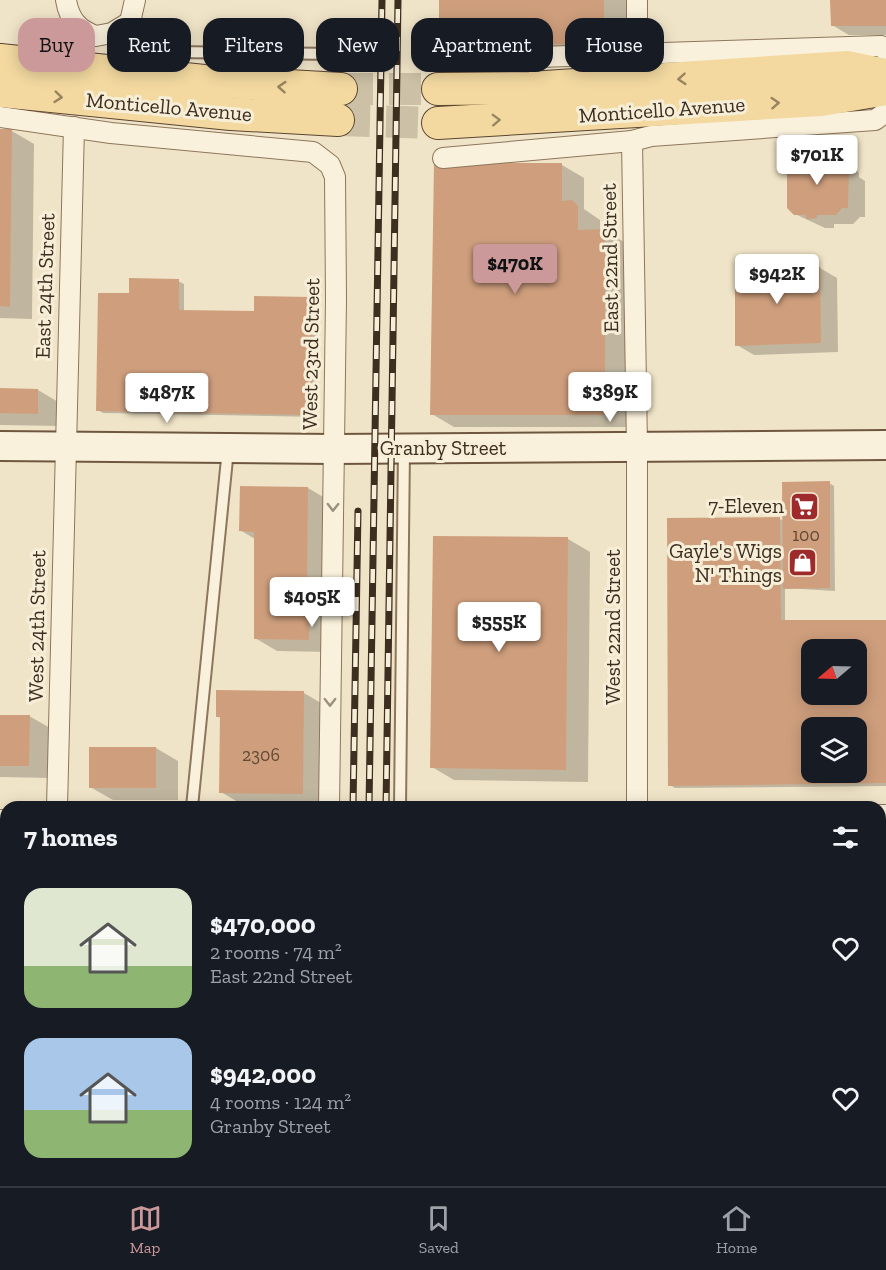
<!DOCTYPE html>
<meta charset="utf-8">
<style>
:root{--surface:#171b24;--page:#242831;--text:#f1f3f6;--muted:#9ea1a6;--line:#363941;--accent:#cc999b}
body{margin:0;font-family:"Zilla Slab",serif;background:var(--page);color:var(--text);height:100vh;display:flex;flex-direction:column;font-size:22px;white-space:nowrap}
*{box-sizing:border-box;margin:0}
p{font-size:20px;color:var(--muted)}
.icon{flex:none;width:33px;height:33px;fill:none;stroke:currentColor;stroke-width:2;stroke-linecap:round;stroke-linejoin:round}
.map{position:relative;flex:1;overflow:hidden}
.sheet{position:absolute;left:0px;top:801px;width:886px;height:386px;display:flex;flex-direction:column;background:var(--surface);border-radius:18px 18px 0 0;box-shadow:0 3px 15px #0003}
.sheet>*{flex:none}
.top-card{position:absolute;left:18px;top:18px;width:850px;height:54px;display:flex;gap:12px}
.needle{width:39px;rotate:251deg}
.controls{position:absolute;left:801px;top:639px;display:grid;gap:12px}
.controls a{display:grid;place-items:center;width:66px;height:66px;border-radius:12px;background:var(--surface);box-shadow:0 3px 15px #0003;font-size:30px}
.price{position:absolute;translate:-50% -51px;padding:0 14px;border-radius:6px;background:#fff;color:#222;font-size:20px;line-height:39px;filter:drop-shadow(0 2px 3px #0008)}
.price::after{content:'';position:absolute;left:50%;top:36px;width:18px;height:14px;margin-left:-9px;background:inherit;clip-path:polygon(0 0,100% 0,50% 100%)}
.price.current{background:var(--accent);color:#111}
ul{padding:0;list-style:none}
li{display:flex;align-items:center;gap:18px;height:150px;padding:0 24px}
li span{display:grid;place-items:center;flex:none;width:168px;height:120px;border-radius:18px;color:#555}
li>.icon{margin-inline-start:auto}
span .icon{width:72px;height:72px;fill:#fffc;stroke-width:1}
li b{font-size:26px}
h2{display:flex;justify-content:space-between;align-items:center;height:72px;padding:0 24px;font-size:26px}
.pill{padding:0 21px;border-radius:18px;background:var(--surface);box-shadow:0 3px 15px #0003;font-size:21px;line-height:54px}
.pill.current{background:var(--accent);color:#111}
.tabs{display:flex;justify-content:space-around;align-items:center;height:84px;border-top:2px solid var(--line);background:var(--surface);font-size:16px;color:var(--muted)}
.tabs a{display:grid;justify-items:center;gap:3px}
.tabs .current{color:var(--accent)}
.map>svg:first-child{display:block}
.shadow{fill:#0003;fill-rule:evenodd}
.building{fill:#cf9f7d;fill-rule:evenodd}
.lines{fill:none;stroke-linecap:round;stroke-linejoin:round}
.primary-tunnel{stroke:#ccc0a6;stroke-width:32;stroke-dasharray:32 16;stroke-linecap:butt}
.lane-casing{stroke:#8d765c;stroke-width:14}
.street-casing{stroke:#8d765c;stroke-width:22}
.secondary-casing{stroke:#6f573f;stroke-width:32}
.primary-casing{stroke:#5b4430;stroke-width:34}
.lane{stroke:#faf1dc;stroke-width:10}
.street{stroke:#faf1dc;stroke-width:20}
.secondary{stroke:#faf1dc;stroke-width:28}
.primary{stroke:#f3d9a0;stroke-width:32}
.rail-casing{stroke:#3d2e20;stroke-width:7}
.rail{stroke:#f7eed8;stroke-width:4.5;stroke-dasharray:14;stroke-linecap:butt}
.oneway{stroke:#988460}
.oneway2{stroke:#9c907e}
.labels{text-anchor:middle;stroke-width:6;stroke-linejoin:round;paint-order:stroke}
.number-label{font-size:18px;fill:#624a37}
.street-label{font-size:21px;fill:#3d2e20;stroke:#f7eed8}
.poi-label{font-size:21px;fill:#3d2e20;stroke:#f7eed8;text-anchor:end}
</style>
<div class="map">
<svg width="886" height="1186" viewBox="0 0 886 1186">
<rect width="100%" height="100%" fill="#f0e4c8"/>
<!-- shadow -->
<g class="shadow">
<polygon points="441,0 626,0 626,56 463,57 441,44"/>
<polygon points="832,0 886,0 886,35 849,35 832,25"/>
<polygon points="0,130 12,131 34,144 32,319 0,318"/>
<polygon points="835,156 853,167 859,173 859,177 865,181 865,217 860,217 853,224 834,224 834,228 825,228 795,214"/>
<polygon points="562,165 584,178 584,209 600,220 600,230 627,243 627,427 454,427 432,414"/>
<polygon points="820,268 837,278 838,352 754,355 737,345"/>
<polygon points="178,281 184,284 184,311 256,313 312,299 317,302 317,417 103,413 98,410 131,295"/>
<polygon points="0,390 38,390 60,403 60,426 0,425"/>
<path d="M829,483L834,486L835,591L785,588V622L886,621V786L675,788L670,785L780,519L784,521ZM812,650H856V694H812ZM812,728H856V772H812Z"/>
<polygon points="308,488 330,501 331,652 277,651 255,638 255,539 240,530"/>
<polygon points="434,537 568,539 590,552 588,782 454,780 432,767"/>
<polygon points="304,693 326,706 325,806 243,805 221,792 222,719 217,716"/>
<polygon points="0,716 29,716 52,729 51,778 0,777"/>
<polygon points="156,748 178,761 178,800 113,800 90,787"/>
<rect x="0" y="862" width="6" height="182"/>
<polygon points="880,901 886,905 886,978 880,978"/>
<rect x="418" y="1180" width="150" height="6"/>
<rect x="666" y="1180" width="94" height="6"/>
</g>
<!-- building -->
<g class="building">
<polygon points="439,0 604,0 604,44 439,45"/>
<polygon points="830,0 886,0 886,26 831,26"/>
<polygon points="0,129 12,129 10,307 0,306"/>
<polygon points="794,155 836,155 842,162 842,170 849,170 848,208 842,208 836,215 817,215 817,218 806,219 806,215 794,215 787,208 787,162"/>
<polygon points="434,163 562,163 562,201 572,200 578,206 578,230 605,229 605,415 430,415"/>
<polygon points="795,264 795,267 820,267 821,343 735,346 735,265"/>
<polygon points="129,278 179,279 179,310 254,311 254,296 312,297 312,415 96,411 98,293 129,293"/>
<polygon points="0,388 38,389 38,414 0,413"/>
<polygon points="830,481 830,588 783,589 782,482"/>
<polygon points="240,486 308,487 307,590 310,590 309,640 254,639 254,532 239,531"/>
<path d="M780,517L781,620H886V783L668,786L667,518ZM812,650H856V694H812ZM812,728H856V772H812Z"/>
<polygon points="433,536 568,537 566,770 430,768"/>
<polygon points="216,690 304,691 303,794 219,793 220,717 216,717"/>
<polygon points="0,715 30,715 29,766 0,766"/>
<rect x="89" y="747" width="67" height="41"/>
<rect x="0" y="860" width="6" height="172"/>
<polygon points="880,899 886,907 886,931 883,931 883,938 884,976 880,976"/>
<rect x="417" y="1180" width="129" height="6"/>
<polygon points="664,1180 738,1180 737,1186 664,1186"/>
</g>
<g class="lines">
<!-- primary-tunnel -->
<g class="primary-tunnel">
<polyline points="341,89 438,89"/>
<polyline points="338,120 438,123"/>
</g>
<defs>
<g id="lane">
<polyline points="130,22 172,52 337,54"/>
<polyline points="192,807 228,449"/>
<polyline points="400,807 404,449"/>
<polyline points="0,1048 6,1048"/>
<polyline points="0,1092 6,1092"/>
<polyline points="394,1186 394,1180"/>
</g>
<g id="street">
<path d="M66,0C69,19 78,30 96,36L112,33L130,22L135,0"/>
<polyline points="637,0 637,55"/>
<polyline points="447,60 881,46 886,51"/>
<polyline points="0,117 111,133 313,152 330,165 335,177 336,299 329,807"/>
<polyline points="632,141 637,446 637,807"/>
<polyline points="443,158 632,141 651,136 875,120 886,112"/>
<polyline points="57,807 74,127"/>
<polyline points="880,815 886,815"/>
<polyline points="0,820 6,820"/>
<polyline points="53,1186 53,1180"/>
<polyline points="317,1186 317,1180"/>
<polyline points="631,1186 631,1180"/>
</g>
<polyline id="secondary" points="0,446 334,449 886,445"/>
<g id="primary">
<polyline points="0,60 204,81 341,89"/>
<polyline points="438,89 530,88 847,67 886,75"/>
<polyline points="0,91 231,114 338,120"/>
<polyline points="438,123 821,100 886,89"/>
</g>
</defs>
<!-- lane casing -->
<use href="#lane" class="lane-casing"/>
<!-- street casing -->
<use href="#street" class="street-casing"/>
<!-- secondary casing -->
<use href="#secondary" class="secondary-casing"/>
<!-- primary casing -->
<use href="#primary" class="primary-casing"/>
<!-- lane -->
<use href="#lane" class="lane"/>
<!-- street -->
<use href="#street" class="street"/>
<!-- secondary -->
<use href="#secondary" class="secondary"/>
<!-- primary -->
<use href="#primary" class="primary"/>
<defs>
<g id="rail">
<polyline points="353,807 358,511"/>
<polyline points="369,807 382,0"/>
<polyline points="386,807 398,0"/>
<polyline points="362,1186 362,1180"/>
<polyline points="380,1186 381,1180"/>
</g>
</defs>
<!-- rail casing -->
<use href="#rail" class="rail-casing"/>
<!-- rail -->
<use href="#rail" class="rail"/>
</g>
<!-- one-way arrows -->
<defs><path id="oneway-chevron" d="M-2-3.5L2.5 0L-2 3.5" fill="none" stroke-width="1.6" stroke-linecap="round" stroke-linejoin="round" transform="scale(1.5)"/></defs>
<g class="oneway">
<use href="#oneway-chevron" transform="translate(682 79) rotate(176)"/>
<use href="#oneway-chevron" transform="translate(282 87) rotate(-176)"/>
<use href="#oneway-chevron" transform="translate(58 97) rotate(6)"/>
<use href="#oneway-chevron" transform="translate(775 103) rotate(-4)"/>
<use href="#oneway-chevron" transform="translate(496 120) rotate(-2)"/>
</g>
<g class="oneway2">
<use href="#oneway-chevron" transform="translate(333 507) rotate(91)"/>
<use href="#oneway-chevron" transform="translate(330 702) rotate(90)"/>
</g>
<!-- icons -->
<defs>
<symbol id="supermarket-square" viewBox="-11 -11 22 22"><rect x="-9" y="-9" width="18" height="18" rx="4" fill="#9e2a2b" stroke="#f7eed8"/><path d="M-6-5.5h2.5l.6 2H6L4.5 2H-2.5L-4.4-4H-6ZM-1.5 3.2a1.3 1.3 0 1 0 .1 0ZM3 3.2a1.3 1.3 0 1 0 .1 0Z" fill="#fff"/></symbol>
<symbol id="shop-square" viewBox="-11 -11 22 22"><rect x="-9" y="-9" width="18" height="18" rx="4" fill="#9e2a2b" stroke="#f7eed8"/><path d="M-5-2.5h2.3a2.7 3.5 0 0 1 5.4 0H5L5.5 6h-11ZM-1.5-2.5h3a1.5 2.3 0 0 0-3 0Z" fill="#fff"/></symbol>
</defs>
<g fill-rule="evenodd">
<use href="#supermarket-square" x="788" y="490" width="33" height="33"/>
<use href="#shop-square" x="786" y="546" width="33" height="33"/>
</g>
<g class="labels">
<!-- number labels -->
<g class="number-label">
<text x="806" y="541">100</text>
<text x="261" y="761">2306</text>
</g>
<!-- street labels -->
<g class="street-label">
<text transform="translate(169 107) rotate(5)" y="7">Monticello Avenue</text>
<text transform="translate(662 110) rotate(-4)" y="7">Monticello Avenue</text>
<text transform="translate(610 258) rotate(-91)" y="7">East 22nd Street</text>
<text transform="translate(45 286) rotate(-88)" y="7">East 24th Street</text>
<text transform="translate(311 354) rotate(-89)" y="7">West 23rd Street</text>
<text x="443" y="455">Granby Street</text>
<text transform="translate(37 626) rotate(-89)" y="7">West 24th Street</text>
<text transform="translate(613 627) rotate(-90)" y="7">West 22nd Street</text>
</g>
<!-- poi labels -->
<g class="poi-label">
<text x="784" y="513">7-Eleven</text>
<text x="782" y="558">Gayle's Wigs<tspan x="782" dy="24">N' Things</tspan></text>
</g>
</g>
</svg>
<div class="controls">
<a><svg class="needle" viewBox="-14 -14 28 28"><path d="M0-13l5 13h-10z" fill="#e53935"/><path d="M0 13l5-13h-10z" fill="#9ea1a6"/></svg></a>
<a><svg class="icon" aria-label="layers" viewBox="0 0 24 24"><path d="M12 4l9 5-9 5-9-5zM3 14l9 5 9-5"/></svg></a>
</div>
<b class="price" style="left:817px;top:186px">$701K</b>
<b class="price current" style="left:515px;top:295px">$470K</b>
<b class="price" style="left:777px;top:305px">$942K</b>
<b class="price" style="left:610px;top:423px">$389K</b>
<b class="price" style="left:167px;top:424px">$487K</b>
<b class="price" style="left:312px;top:628px">$405K</b>
<b class="price" style="left:499px;top:653px">$555K</b>
<div class="top-card">
<a class="pill current">Buy</a>
<a class="pill">Rent</a>
<a class="pill">Filters</a>
<a class="pill">New</a>
<a class="pill">Apartment</a>
<a class="pill">House</a>
</div>
<section class="sheet">
<h2>7 homes<svg class="icon" aria-label="filters" viewBox="0 0 24 24"><path d="M4 7h16M4 17h16"/><circle cx="9" cy="7" r="2"/><circle cx="15" cy="17" r="2"/></svg></h2>
<ul>
<li><span style="background:linear-gradient(#dfe7d0 65%,#8fb573 0)"><svg class="icon" aria-label="home" viewBox="0 0 24 24"><path d="M3 11l9-7 9 7M6 9v11h12V9"/></svg></span><div><b>$470,000</b><p>2 rooms · 74 m²</p><p>East 22nd Street</p></div><svg class="icon" aria-label="heart" viewBox="0 0 24 24"><path d="M12 20l-8-8c-3-5 5-10 8-4 3-6 11-1 8 4z"/></svg></li>
<li><span style="background:linear-gradient(#a9c7e8 60%,#8fb573 0)"><svg class="icon" aria-label="home" viewBox="0 0 24 24"><path d="M3 11l9-7 9 7M6 9v11h12V9"/></svg></span><div><b>$942,000</b><p>4 rooms · 124 m²</p><p>Granby Street</p></div><svg class="icon" aria-label="heart" viewBox="0 0 24 24"><path d="M12 20l-8-8c-3-5 5-10 8-4 3-6 11-1 8 4z"/></svg></li>
</ul>
</section>
</div>
<nav class="tabs">
<a class="current"><svg class="icon" aria-label="map" viewBox="0 0 24 24"><path d="M3 6l6-2 6 2 6-2v14l-6 2-6-2-6 2zM9 4v14M15 6v14"/></svg>Map</a>
<a><svg class="icon" aria-label="saved" viewBox="0 0 24 24"><path d="M7 4h10v16l-5-4-5 4z"/></svg>Saved</a>
<a><svg class="icon" aria-label="home" viewBox="0 0 24 24"><path d="M3 11l9-7 9 7M6 9v11h12V9"/></svg>Home</a>
</nav>
